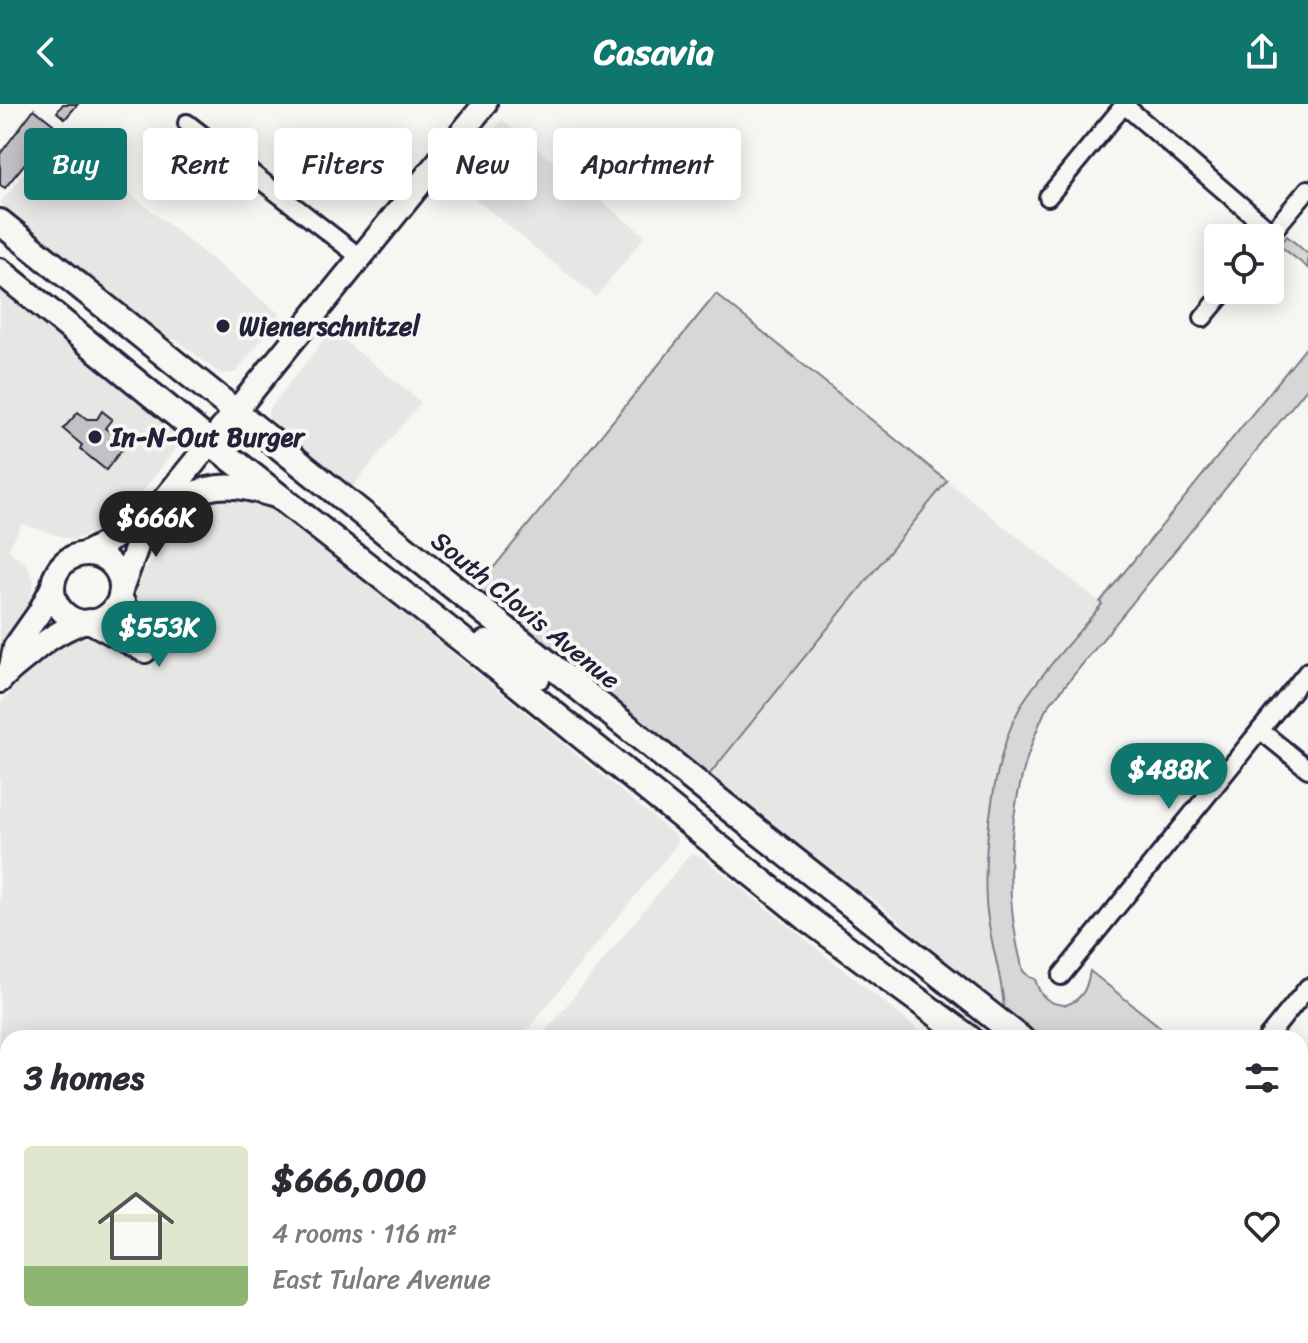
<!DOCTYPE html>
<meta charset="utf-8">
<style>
:root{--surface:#fff;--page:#f2f2f3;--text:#2b2b33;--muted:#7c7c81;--line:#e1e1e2;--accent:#0f766e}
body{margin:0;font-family:Sriracha,sans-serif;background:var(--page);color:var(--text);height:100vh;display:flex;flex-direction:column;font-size:30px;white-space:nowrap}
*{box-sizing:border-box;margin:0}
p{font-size:26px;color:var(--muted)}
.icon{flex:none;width:44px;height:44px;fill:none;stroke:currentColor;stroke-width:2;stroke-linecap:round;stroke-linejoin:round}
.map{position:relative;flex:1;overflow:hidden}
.details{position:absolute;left:0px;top:926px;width:1308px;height:314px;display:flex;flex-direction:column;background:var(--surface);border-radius:24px 24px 0 0;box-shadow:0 4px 20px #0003}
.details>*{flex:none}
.top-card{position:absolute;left:24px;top:24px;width:800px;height:72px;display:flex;gap:16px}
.buttons{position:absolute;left:1204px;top:120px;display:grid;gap:16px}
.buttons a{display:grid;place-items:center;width:80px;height:80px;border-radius:8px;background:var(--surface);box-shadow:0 4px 20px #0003;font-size:40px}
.price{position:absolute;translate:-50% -68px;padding:0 18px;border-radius:28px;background:var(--accent);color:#fff;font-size:26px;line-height:52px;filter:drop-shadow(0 2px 4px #0008)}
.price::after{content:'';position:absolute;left:50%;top:48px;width:24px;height:18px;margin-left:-12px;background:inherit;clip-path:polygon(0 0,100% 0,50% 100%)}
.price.on{background:#222;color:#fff}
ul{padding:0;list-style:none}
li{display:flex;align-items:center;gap:24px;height:200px;padding:0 24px}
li+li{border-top:2px solid var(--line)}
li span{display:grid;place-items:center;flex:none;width:224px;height:160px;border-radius:8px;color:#555}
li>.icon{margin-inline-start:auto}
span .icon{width:96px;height:96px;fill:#fffc;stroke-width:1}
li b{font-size:34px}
h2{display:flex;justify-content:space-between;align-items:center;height:96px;padding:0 24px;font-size:34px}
.chip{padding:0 28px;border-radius:8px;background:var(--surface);box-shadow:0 4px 20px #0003;font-size:28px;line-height:72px}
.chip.on{background:var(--accent);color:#fff}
header{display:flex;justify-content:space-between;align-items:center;height:104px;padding:0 24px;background:var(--accent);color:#fff;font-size:36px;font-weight:700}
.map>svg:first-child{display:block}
.built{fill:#e6e6e4}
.green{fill:#d7d7d7;stroke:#7c7c89;stroke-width:2}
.building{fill:#c2c2c4;stroke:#22223b;stroke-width:2}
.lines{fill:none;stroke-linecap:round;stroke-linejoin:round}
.street-casing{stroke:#22223b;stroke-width:22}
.secondary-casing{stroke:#22223b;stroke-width:28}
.primary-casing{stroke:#22223b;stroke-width:30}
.street{stroke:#f6f6f2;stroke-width:16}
.secondary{stroke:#f6f6f2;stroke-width:22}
.primary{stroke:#f6f6f2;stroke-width:24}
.poi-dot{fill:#22223b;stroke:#f6f6f2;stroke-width:3}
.labels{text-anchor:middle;stroke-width:8;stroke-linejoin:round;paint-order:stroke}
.poi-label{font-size:26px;font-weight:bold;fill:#22223b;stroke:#f6f6f2;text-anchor:start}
.street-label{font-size:26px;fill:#22223b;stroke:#f6f6f2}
</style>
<header><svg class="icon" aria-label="back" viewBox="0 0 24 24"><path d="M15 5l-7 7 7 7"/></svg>Casavia<svg class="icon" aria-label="share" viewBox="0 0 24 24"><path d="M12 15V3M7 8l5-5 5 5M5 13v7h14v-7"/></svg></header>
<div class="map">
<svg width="1308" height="1239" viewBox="0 0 1308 1239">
<rect width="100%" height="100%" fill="#f6f6f2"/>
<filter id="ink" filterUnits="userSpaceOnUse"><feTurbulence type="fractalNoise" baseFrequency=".0125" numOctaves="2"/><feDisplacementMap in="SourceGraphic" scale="16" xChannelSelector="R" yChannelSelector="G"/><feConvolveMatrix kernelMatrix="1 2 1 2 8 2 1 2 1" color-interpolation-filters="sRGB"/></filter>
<g filter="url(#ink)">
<!-- built -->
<g class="built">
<polygon points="502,16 645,132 596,193 453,77"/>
<polygon points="56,30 281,211 235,269 220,270 177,236 169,235 0,99"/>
<polygon points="0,178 180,327 178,342 126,409 111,422 73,436 22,420 8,446 25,459 34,475 30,499 0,542"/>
<polygon points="331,226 421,298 352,383 269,314 268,307"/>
<polygon points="221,370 234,370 676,732 677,740 521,934 8,934 8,1135 0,1129 0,600 49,543 73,533 95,533 129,548 131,496 138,474"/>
<polygon points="947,377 1102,500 1024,596 999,665 992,700 986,796 1004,905 868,791 863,795 709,671"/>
<polygon points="690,750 701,752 929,934 540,934"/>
<polygon points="1300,1036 1308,1042 1308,1130 1300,1124"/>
<polygon points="97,1232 877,1232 881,1239 102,1239"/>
<polygon points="898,1232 1136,1232 1145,1239 903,1239"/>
</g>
<!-- green -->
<g class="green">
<polygon points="1287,132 1308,150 1308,164 1279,141"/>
<polygon points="716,190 947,377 709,671 477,484"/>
<path d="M1308,241V283L1046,605C1008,687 1000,779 1023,867L1029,873L1035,875C1039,891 1049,901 1066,901C1083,895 1087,884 1090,867L1174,934H1043L1004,905C1002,868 988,834 986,797C983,741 994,643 1025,595C1047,562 1077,531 1102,500L1100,498Z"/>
<polygon points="5,1158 8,1161 8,1232 71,1232 77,1239 0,1239 0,1159"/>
<polygon points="1300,1220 1308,1239 1145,1239 1136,1232 1300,1232"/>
</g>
<!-- building -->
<g class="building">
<polygon points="63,0 78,0 65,15 57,8"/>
<polygon points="34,5 53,20 28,50 31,52 5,84 0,81 0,50"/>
<polygon points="102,307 112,315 105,324 126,340 106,366 80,345 82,341 63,325 78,308 87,315 97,315"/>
<polygon points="1044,1232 1111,1232 1120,1239 1044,1239 1040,1236"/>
</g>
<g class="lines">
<defs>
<g id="street">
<polyline points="1123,0 1272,128"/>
<polyline points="187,19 361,154"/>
<polyline points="1048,93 1124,1"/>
<polyline points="1267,134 1308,85"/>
<polyline points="1203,214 1226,186"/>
<polyline points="1260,626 1308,665"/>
<polyline points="1061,872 1308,567"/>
<polyline points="1267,934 1308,883"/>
<polyline points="0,1141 8,1148"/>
<polyline points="84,1232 90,1239"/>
<polyline points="890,1233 894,1239"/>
</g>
<g id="secondary">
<path d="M88,448C133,427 184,377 236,383C250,384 265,389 279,393"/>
<circle cx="87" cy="484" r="34"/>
<polyline points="121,486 139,437 154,408 485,0"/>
<polyline points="89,517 145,547 120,492"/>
<polyline points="11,563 15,543 39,509 52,484"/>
<path d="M0,577C9,566 18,560 29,551C46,536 60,527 82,518"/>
</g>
<g id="primary">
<polyline points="0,118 722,699 1020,934"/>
<polyline points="0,167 211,339 475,546 808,815 969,934"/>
<polyline points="475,546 486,539 493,540 538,572"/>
<polyline points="1300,1151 1308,1157"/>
<polyline points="1300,1173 1308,1178"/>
<polyline points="1300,1197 1308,1204"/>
</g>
</defs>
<!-- street casing -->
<use href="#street" class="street-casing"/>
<!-- secondary casing -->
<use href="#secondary" class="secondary-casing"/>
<!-- primary casing -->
<use href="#primary" class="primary-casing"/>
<!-- street -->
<use href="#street" class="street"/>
<!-- secondary -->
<use href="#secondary" class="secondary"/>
<!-- primary -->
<use href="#primary" class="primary"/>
</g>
</g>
<!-- markers -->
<g class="poi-dot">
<circle cx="223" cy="222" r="8"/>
<circle cx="95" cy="333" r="8"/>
</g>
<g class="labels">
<!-- poi labels -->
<g class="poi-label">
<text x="239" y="231">Wienerschnitzel</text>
<text x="111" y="342">In-N-Out Burger</text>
</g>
<!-- street labels -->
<g class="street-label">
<text transform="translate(526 506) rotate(39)" y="9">South Clovis Avenue</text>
</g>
</g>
</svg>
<div class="buttons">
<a><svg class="icon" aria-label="locate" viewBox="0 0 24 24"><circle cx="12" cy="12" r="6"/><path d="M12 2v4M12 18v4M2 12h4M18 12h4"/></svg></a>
</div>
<b class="price on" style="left:156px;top:455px">$666K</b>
<b class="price" style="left:159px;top:565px">$553K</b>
<b class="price" style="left:1169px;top:707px">$488K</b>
<div class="top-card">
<a class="chip on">Buy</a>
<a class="chip">Rent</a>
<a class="chip">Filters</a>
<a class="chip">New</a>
<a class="chip">Apartment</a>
</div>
<section class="details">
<h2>3 homes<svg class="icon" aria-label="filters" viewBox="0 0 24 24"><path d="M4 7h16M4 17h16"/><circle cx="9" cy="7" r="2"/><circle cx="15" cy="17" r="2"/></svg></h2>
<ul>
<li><span style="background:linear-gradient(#dfe7d0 75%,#8fb573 0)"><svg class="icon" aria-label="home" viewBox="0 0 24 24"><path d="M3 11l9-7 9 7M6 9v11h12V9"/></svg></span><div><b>$666,000</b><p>4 rooms · 116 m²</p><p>East Tulare Avenue</p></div><svg class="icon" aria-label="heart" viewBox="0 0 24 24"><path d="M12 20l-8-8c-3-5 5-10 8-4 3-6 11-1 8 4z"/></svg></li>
</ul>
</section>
</div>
